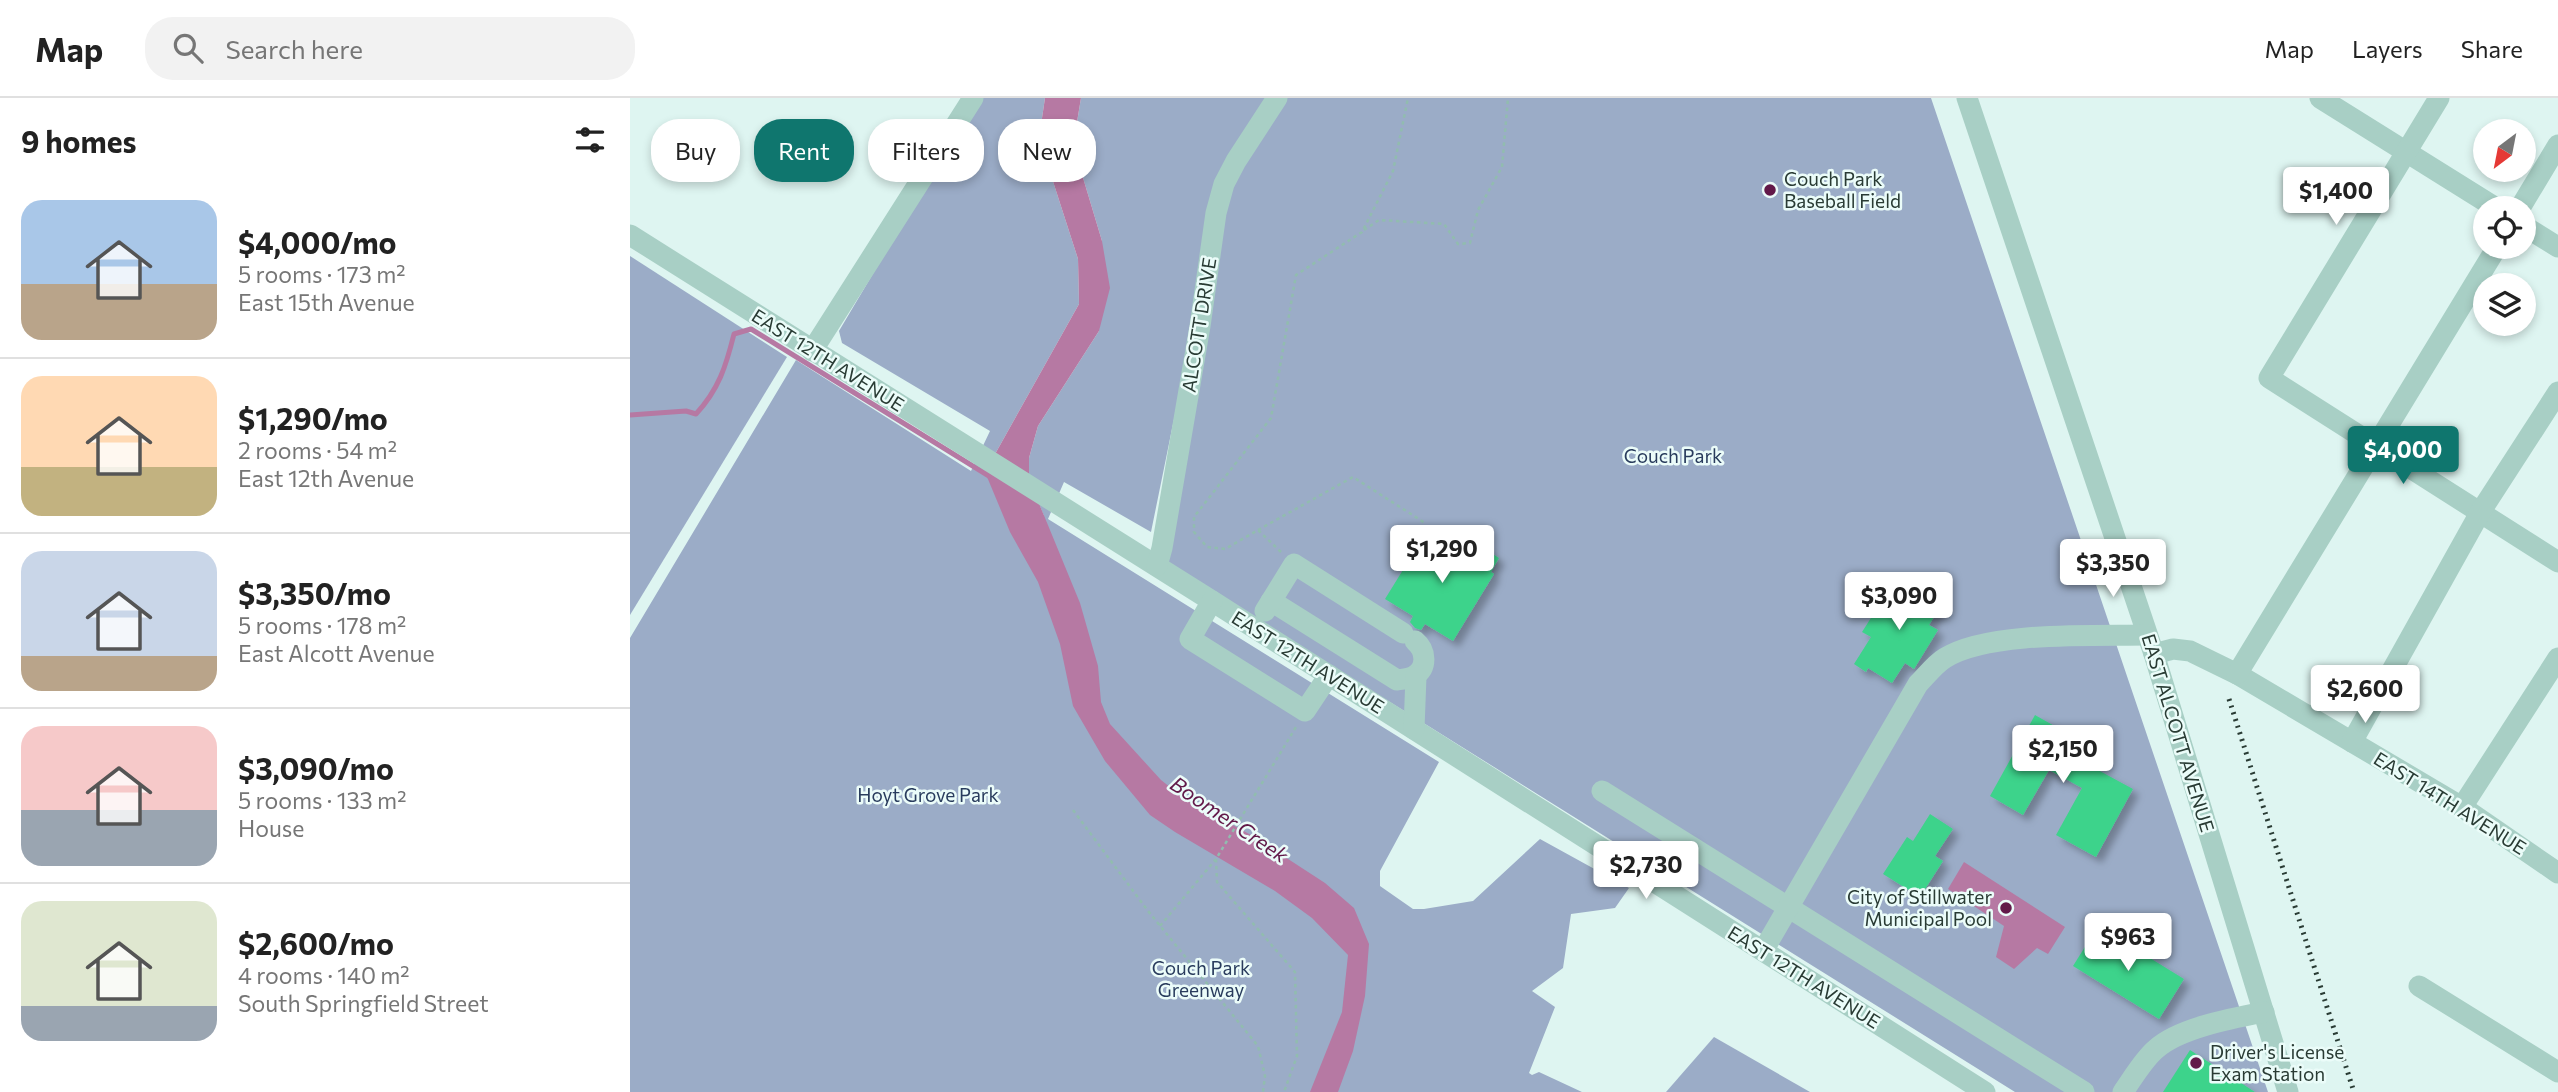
<!DOCTYPE html>
<meta charset="utf-8">
<style>
:root{--surface:#fff;--page:#f2f2f2;--text:#222;--muted:#767676;--line:#e0e0e0;--accent:#0f766e}
body{margin:0;font-family:Commissioner,sans-serif;background:var(--page);color:var(--text);height:100vh;display:flex;flex-direction:column;font-size:26px;white-space:nowrap}
*{box-sizing:border-box;margin:0}
p{font-size:23px;color:var(--muted)}
.icon{flex:none;width:38px;height:38px;fill:none;stroke:currentColor;stroke-width:2;stroke-linecap:round;stroke-linejoin:round}
.map{position:relative;flex:1;overflow:hidden}
.drawer{display:flex;flex-direction:column;background:var(--surface);width:630px}
.drawer>*{flex:none}
.hud{position:absolute;left:21px;top:21px;width:665px;height:63px;display:flex;gap:14px}
.needle{width:46px;rotate:212deg}
.buttons{position:absolute;left:1843px;top:21px;display:grid;gap:14px}
.buttons a{display:grid;place-items:center;width:63px;height:63px;border-radius:50%;background:var(--surface);box-shadow:0 4px 10px #0003;font-size:35px}
.price{position:absolute;translate:-50% -60px;padding:0 16px;border-radius:7px;background:#fff;color:#222;font-size:23px;line-height:46px;filter:drop-shadow(0 2px 4px #0008)}
.price::after{content:'';position:absolute;left:50%;top:42px;width:21px;height:16px;margin-left:-10px;background:inherit;clip-path:polygon(0 0,100% 0,50% 100%)}
.price.active{background:var(--accent);color:#fff}
ul{padding:0;list-style:none}
li{display:flex;align-items:center;gap:21px;height:175px;padding:0 21px}
li+li{border-top:2px solid var(--line)}
li span{display:grid;place-items:center;flex:none;width:196px;height:140px;border-radius:21px;color:#555}
li>.icon{margin-inline-start:auto}
span .icon{width:84px;height:84px;fill:#fffc;stroke-width:1}
li b{font-size:30px}
h2{display:flex;justify-content:space-between;align-items:center;height:84px;padding:0 21px;font-size:30px}
.chip{padding:0 24px;border-radius:28px;background:var(--surface);box-shadow:0 4px 10px #0003;font-size:24px;line-height:63px}
.chip.active{background:var(--accent);color:#fff}
header{display:flex;align-items:center;gap:42px;box-sizing:border-box;height:98px;padding:0 35px;background:var(--surface);border-bottom:2px solid var(--line)}
header strong{font-size:33px}
nav{display:flex;gap:38px;margin-inline-start:auto;font-size:24px}
.search{width:490px;height:63px;background:var(--page);display:flex;align-items:center;gap:18px;box-sizing:border-box;padding:0 24px;border-radius:28px;color:var(--muted);font-size:26px}
main{display:flex;flex:1;min-height:0}
.map>svg:first-child{display:block}
.green{fill:#9bacc7}
.water{fill:#b679a3}
.lines{fill:none;stroke-linecap:round;stroke-linejoin:round}
.stream{stroke:#b679a3;stroke-width:5}
.building{fill:#3dd38b;filter:url(#shadow)}
.path{stroke:#91bcaf;stroke-width:2.5;stroke-dasharray:3.5 3.5;stroke-linecap:butt}
.minor{stroke:#a8cfc5;stroke-width:21}
.rail{stroke:#293b34;stroke-width:5;stroke-dasharray:2 5;stroke-linecap:butt}
.poi-dot{fill:#621949;stroke:#ebfcf9;stroke-width:2.5}
.labels{text-anchor:middle;stroke-width:5;stroke-linejoin:round;paint-order:stroke}
.poi-label{font-size:19px;fill:#293b34;stroke:#ebfcf9;text-anchor:start}
.street-label{font-size:19px;fill:#293b34;stroke:#ebfcf9}
.park-label{font-size:19px;fill:#293c5d;stroke:#ebfcf9}
.water-label{font-size:21px;font-style:italic;fill:#621949;stroke:#ebfcf9}
</style>
<header>
<strong>Map</strong>
<div class="search"><svg class="icon" aria-label="search" viewBox="0 0 24 24"><circle cx="10" cy="10" r="6"/><path d="M15 15l6 6"/></svg>Search here</div>
<nav><a>Map</a><a>Layers</a><a>Share</a></nav>
</header>
<main>
<section class="drawer">
<h2>9 homes<svg class="icon" aria-label="filters" viewBox="0 0 24 24"><path d="M4 7h16M4 17h16"/><circle cx="9" cy="7" r="2"/><circle cx="15" cy="17" r="2"/></svg></h2>
<ul>
<li><span style="background:linear-gradient(#a9c7e8 60%,#b9a48a 0)"><svg class="icon" aria-label="home" viewBox="0 0 24 24"><path d="M3 11l9-7 9 7M6 9v11h12V9"/></svg></span><div><b>$4,000/mo</b><p>5 rooms · 173 m²</p><p>East 15th Avenue</p></div></li>
<li><span style="background:linear-gradient(#ffd9b3 65%,#c2b280 0)"><svg class="icon" aria-label="home" viewBox="0 0 24 24"><path d="M3 11l9-7 9 7M6 9v11h12V9"/></svg></span><div><b>$1,290/mo</b><p>2 rooms · 54 m²</p><p>East 12th Avenue</p></div></li>
<li><span style="background:linear-gradient(#c9d6e8 75%,#b9a48a 0)"><svg class="icon" aria-label="home" viewBox="0 0 24 24"><path d="M3 11l9-7 9 7M6 9v11h12V9"/></svg></span><div><b>$3,350/mo</b><p>5 rooms · 178 m²</p><p>East Alcott Avenue</p></div></li>
<li><span style="background:linear-gradient(#f6c9c9 60%,#9aa5b1 0)"><svg class="icon" aria-label="home" viewBox="0 0 24 24"><path d="M3 11l9-7 9 7M6 9v11h12V9"/></svg></span><div><b>$3,090/mo</b><p>5 rooms · 133 m²</p><p>House</p></div></li>
<li><span style="background:linear-gradient(#dfe7d0 75%,#9aa5b1 0)"><svg class="icon" aria-label="home" viewBox="0 0 24 24"><path d="M3 11l9-7 9 7M6 9v11h12V9"/></svg></span><div><b>$2,600/mo</b><p>4 rooms · 140 m²</p><p>South Springfield Street</p></div></li>
</ul>
</section>
<div class="map">
<svg width="1928" height="994" viewBox="0 0 1928 994">
<defs>
<filter id="shadow"><feDropShadow dx="6" dy="6" stdDeviation="3.5" flood-color="#0004"/></filter>
</defs>
<rect width="100%" height="100%" fill="#def5f1"/>
<!-- green -->
<g class="green">
<polygon points="347,0 415,0 409,40 448,161 449,206 355,374 414,418 399,381 399,360 408,328 469,233 472,143 451,73 446,30 451,0 1301,0 1638,994 1385,994 537,465 586,115 521,434 434,384 418,421 809,664 750,773 750,788 783,811 794,811 843,803 910,741 999,790 985,810 941,816 933,870 902,893 925,909 899,975 902,977 909,974 952,994 0,994 0,540 166,262 341,373 360,333 212,245 209,233"/>
<polygon points="0,158 157,259 0,517"/>
<polygon points="1084,939 1180,994 1036,994"/>
</g>
<!-- water -->
<g class="water">
<polygon points="415,0 451,0 446,30 451,73 472,143 480,190 469,233 408,328 399,360 399,381 450,505 468,568 471,604 480,626 531,682 555,701 621,737 695,785 724,810 739,846 735,898 723,953 708,994 680,994 712,914 718,857 682,820 645,793 545,734 520,717 475,663 443,608 430,546 408,484 380,434 355,374 449,206 448,161 409,40"/>
<polygon points="1334,764 1435,829 1418,856 1407,850 1384,871 1366,859 1374,828 1318,791"/>
</g>
<g class="lines">
<!-- stream -->
<path class="stream" d="M0,317L56,313L66,316C89,291 96,268 104,236L121,231L359,378"/>
</g>
<!-- building -->
<g class="building">
<polygon points="797,433 837,458 842,450 849,454 852,449 869,460 861,474 864,476 823,543 795,526 791,532 785,530 780,524 783,518 755,501"/>
<polygon points="1277,480 1290,488 1288,491 1312,506 1299,527 1308,532 1284,571 1275,565 1262,585 1238,570 1236,574 1224,566 1241,539 1232,534 1253,501 1261,506"/>
<polygon points="1405,617 1451,643 1442,658 1503,691 1466,759 1426,737 1452,690 1419,672 1393,717 1360,698"/>
<polygon points="1300,716 1323,731 1305,758 1313,763 1290,799 1253,776 1277,739 1283,743"/>
<polygon points="1468,828 1554,881 1529,921 1443,868"/>
<polygon points="1560,952 1625,994 1533,994"/>
</g>
<g class="lines">
<!-- path -->
<g class="path">
<polyline points="734,132 749,122 814,126 828,146 840,145 848,112 872,69 878,0"/>
<polyline points="628,432 723,379 795,425"/>
<polyline points="651,454 628,432 595,451 577,449 564,434 564,419 641,320 666,177 732,134 763,73 778,0"/>
<polyline points="443,712 518,813 628,948 635,978 633,994"/>
<polyline points="586,761 587,784 665,874 667,958 654,994"/>
<polyline points="530,828 586,761 666,629"/>
</g>
<!-- minor -->
<g class="minor">
<polyline points="1337,0 1524,556 1658,994"/>
<polyline points="1690,0 1866,110"/>
<polyline points="1809,0 1639,280 1928,464"/>
<polyline points="1890,110 1928,47"/>
<polyline points="1894,128 1928,149"/>
<polyline points="0,137 582,503 1355,994"/>
<polyline points="182,253 343,0"/>
<polyline points="527,468 532,450 570,228 586,115 594,86 606,63 647,0"/>
<polyline points="582,503 560,541 675,613 699,577"/>
<path d="M641,503L767,582C772,581 779,581 784,578C798,570 796,552 785,543"/>
<polyline points="635,513 664,466 773,535"/>
<polyline points="1524,556 1543,551 1560,553 1607,576 1832,709 1928,775"/>
<polyline points="1607,576 1867,149"/>
<polyline points="784,631 786,578"/>
<polyline points="1722,644 1851,413 1928,294"/>
<polyline points="972,693 1454,994"/>
<polyline points="1832,709 1928,560"/>
<path d="M1133,853L1288,586C1296,578 1305,566 1315,560C1358,533 1465,538 1517,537"/>
<polyline points="1789,888 1928,974"/>
<path d="M1493,994C1503,980 1513,962 1526,951C1549,930 1603,920 1634,914"/>
</g>
<!-- rail -->
<polyline class="rail" points="1599,601 1724,994"/>
</g>
<!-- markers -->
<g class="poi-dot">
<circle cx="1140" cy="92" r="7"/>
<circle cx="1376" cy="810" r="7"/>
<circle cx="1566" cy="965" r="7"/>
</g>
<g class="labels">
<!-- poi labels -->
<g class="poi-label">
<text x="1154" y="88">Couch Park<tspan x="1154" dy="22">Baseball Field</tspan></text>
<text x="1362" y="806" text-anchor="end">City of Stillwater<tspan x="1362" dy="22">Municipal Pool</tspan></text>
<text x="1580" y="961">Driver's License<tspan x="1580" dy="22">Exam Station</tspan></text>
</g>
<!-- street labels -->
<g class="street-label">
<text transform="translate(569 227) rotate(-81)" y="7">ALCOTT DRIVE</text>
<text transform="translate(198 262) rotate(32)" y="7">EAST 12TH AVENUE</text>
<text transform="translate(678 564) rotate(32)" y="7">EAST 12TH AVENUE</text>
<text transform="translate(1548 635) rotate(73)" y="7">EAST ALCOTT AVENUE</text>
<text transform="translate(1820 705) rotate(32)" y="7">EAST 14TH AVENUE</text>
<text transform="translate(1174 879) rotate(32)" y="7">EAST 12TH AVENUE</text>
</g>
<!-- park labels -->
<g class="park-label">
<text x="1043" y="365">Couch Park</text>
<text x="298" y="704">Hoyt Grove Park</text>
<text x="571" y="877">Couch Park<tspan x="571" dy="22">Greenway</tspan></text>
</g>
<!-- water labels -->
<g class="water-label">
<text transform="translate(599 722) rotate(34)" y="7">Boomer Creek</text>
</g>
</g>
</svg>
<div class="buttons">
<a><svg class="needle" viewBox="-14 -14 28 28"><path d="M0-13l5 13h-10z" fill="#e53935"/><path d="M0 13l5-13h-10z" fill="#767676"/></svg></a>
<a><svg class="icon" aria-label="locate" viewBox="0 0 24 24"><circle cx="12" cy="12" r="6"/><path d="M12 2v4M12 18v4M2 12h4M18 12h4"/></svg></a>
<a><svg class="icon" aria-label="layers" viewBox="0 0 24 24"><path d="M12 4l9 5-9 5-9-5zM3 14l9 5 9-5"/></svg></a>
</div>
<b class="price" style="left:1706px;top:129px">$1,400</b>
<b class="price active" style="left:1773px;top:388px">$4,000</b>
<b class="price" style="left:812px;top:487px">$1,290</b>
<b class="price" style="left:1483px;top:501px">$3,350</b>
<b class="price" style="left:1269px;top:534px">$3,090</b>
<b class="price" style="left:1735px;top:627px">$2,600</b>
<b class="price" style="left:1433px;top:687px">$2,150</b>
<b class="price" style="left:1016px;top:803px">$2,730</b>
<b class="price" style="left:1498px;top:875px">$963</b>
<div class="hud">
<a class="chip">Buy</a>
<a class="chip active">Rent</a>
<a class="chip">Filters</a>
<a class="chip">New</a>
</div>
</div>
</main>
